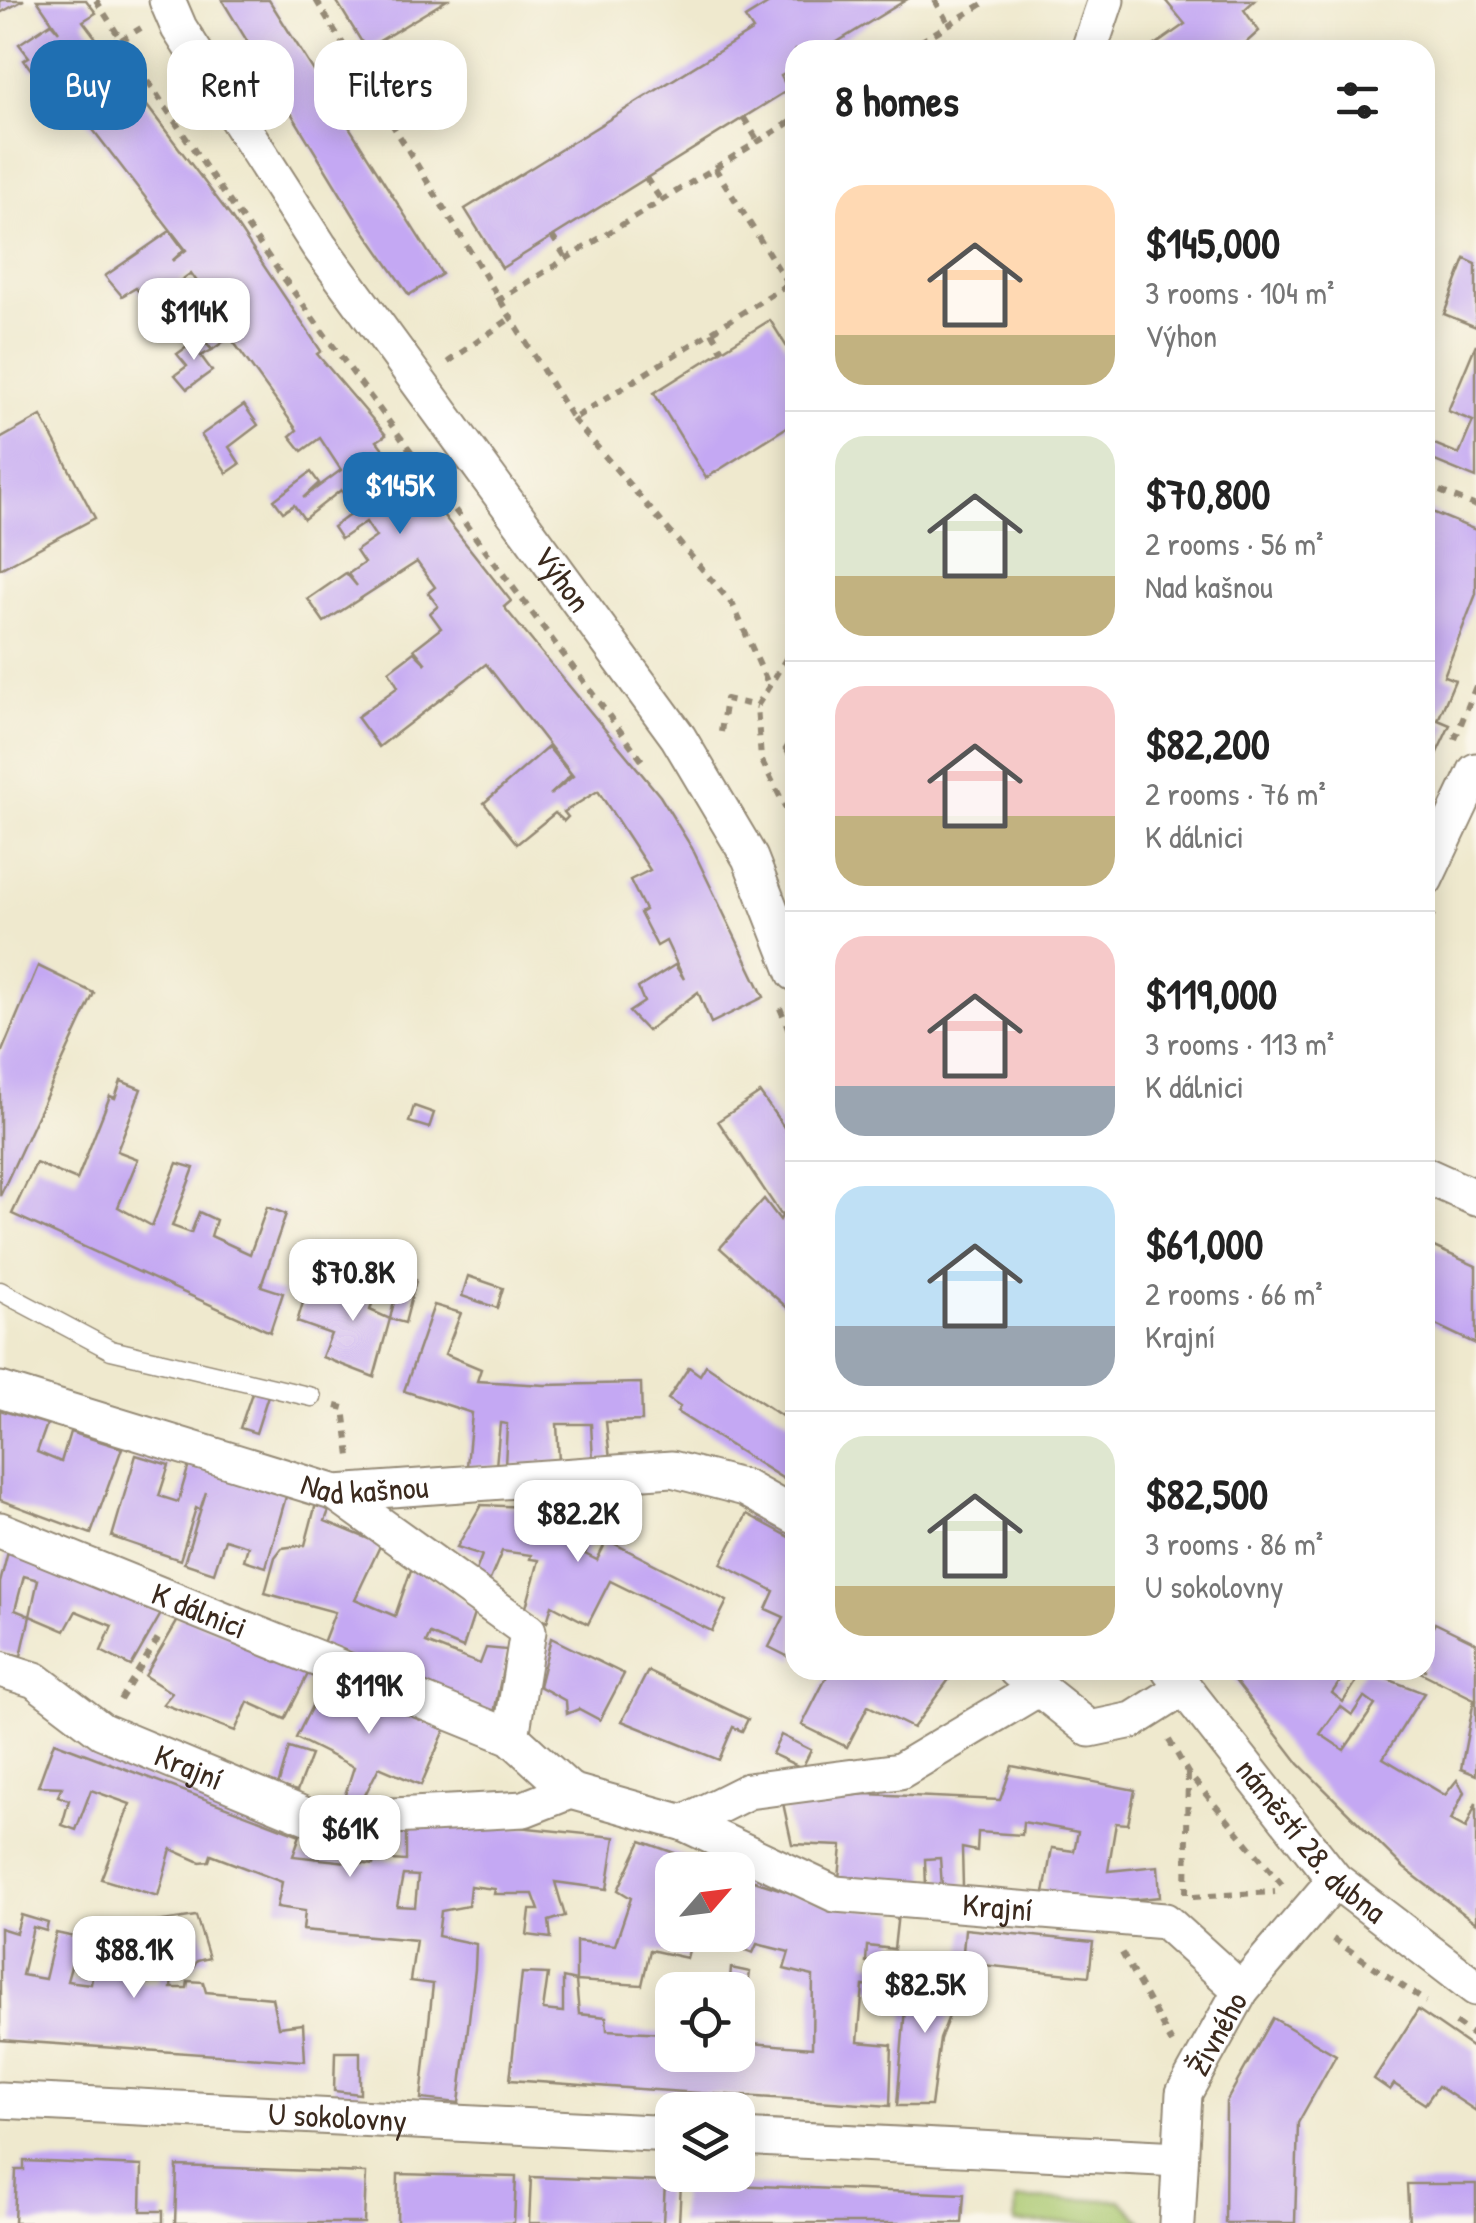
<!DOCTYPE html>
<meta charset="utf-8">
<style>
:root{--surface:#fff;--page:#f2f2f2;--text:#222;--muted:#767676;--line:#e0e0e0;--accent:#1f6fb2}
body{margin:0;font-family:"Patrick Hand",sans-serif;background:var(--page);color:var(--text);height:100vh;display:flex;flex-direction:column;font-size:38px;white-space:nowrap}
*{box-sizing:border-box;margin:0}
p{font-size:32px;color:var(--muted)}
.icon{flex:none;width:55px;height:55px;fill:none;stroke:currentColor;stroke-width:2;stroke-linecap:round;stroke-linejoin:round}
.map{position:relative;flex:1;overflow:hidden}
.drawer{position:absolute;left:785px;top:40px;width:650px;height:1640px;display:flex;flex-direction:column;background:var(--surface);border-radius:30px;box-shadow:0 5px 25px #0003}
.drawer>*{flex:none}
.banner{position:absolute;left:30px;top:40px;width:605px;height:90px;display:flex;gap:20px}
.needle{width:65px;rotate:62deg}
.controls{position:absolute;left:655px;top:1852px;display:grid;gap:20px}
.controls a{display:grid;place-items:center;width:100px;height:100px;border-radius:20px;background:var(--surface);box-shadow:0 5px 25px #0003;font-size:50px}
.price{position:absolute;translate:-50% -85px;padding:0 22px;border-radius:20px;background:#fff;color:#222;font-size:32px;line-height:65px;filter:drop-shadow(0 2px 5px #0008)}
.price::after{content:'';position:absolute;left:50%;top:60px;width:30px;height:22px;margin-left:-15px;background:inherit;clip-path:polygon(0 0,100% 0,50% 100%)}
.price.selected{background:var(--accent);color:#fff}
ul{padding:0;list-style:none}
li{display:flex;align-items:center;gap:30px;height:250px;padding:0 50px}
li+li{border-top:2px solid var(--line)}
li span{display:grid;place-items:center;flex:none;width:280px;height:200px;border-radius:30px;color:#555}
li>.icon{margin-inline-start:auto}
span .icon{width:120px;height:120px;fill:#fffc;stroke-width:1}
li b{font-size:42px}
h2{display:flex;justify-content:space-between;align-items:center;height:120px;padding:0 50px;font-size:42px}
.pill{padding:0 35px;border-radius:30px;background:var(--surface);box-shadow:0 5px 25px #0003;font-size:35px;line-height:90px}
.pill.selected{background:var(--accent);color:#fff}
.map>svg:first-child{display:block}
.green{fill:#a9c76e;stroke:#727846;stroke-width:2.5}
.building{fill:#c4a8f3;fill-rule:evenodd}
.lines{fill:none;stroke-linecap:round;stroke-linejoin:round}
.service-casing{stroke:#958a76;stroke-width:21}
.minor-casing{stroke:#958a76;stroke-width:39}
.path{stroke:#958a76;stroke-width:6;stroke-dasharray:8 8;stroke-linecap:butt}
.service{stroke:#fff;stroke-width:18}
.minor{stroke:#fff;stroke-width:35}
.labels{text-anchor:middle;stroke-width:8;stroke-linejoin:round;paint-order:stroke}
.street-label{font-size:32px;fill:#3b2a1e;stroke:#fbf7ec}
</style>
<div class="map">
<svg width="1476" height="2223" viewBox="0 0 1476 2223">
<rect width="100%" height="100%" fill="#fbf7ec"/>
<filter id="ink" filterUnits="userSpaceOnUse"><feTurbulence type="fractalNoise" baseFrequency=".01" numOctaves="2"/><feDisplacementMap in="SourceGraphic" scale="20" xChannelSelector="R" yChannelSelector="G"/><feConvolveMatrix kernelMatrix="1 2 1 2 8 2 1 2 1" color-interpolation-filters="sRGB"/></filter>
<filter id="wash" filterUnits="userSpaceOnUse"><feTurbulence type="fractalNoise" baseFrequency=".0048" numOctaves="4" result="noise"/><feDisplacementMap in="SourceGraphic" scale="40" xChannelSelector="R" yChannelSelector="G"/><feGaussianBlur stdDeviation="2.25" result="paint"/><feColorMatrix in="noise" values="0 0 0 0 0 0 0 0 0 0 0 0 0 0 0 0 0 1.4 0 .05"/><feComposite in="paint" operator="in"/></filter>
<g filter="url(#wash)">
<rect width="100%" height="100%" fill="#efe9ce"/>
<!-- green -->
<polygon class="green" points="1016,2199 1120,2200 1143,2223 1015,2223"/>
<g id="blocks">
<!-- building -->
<g class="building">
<polygon points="0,0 24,0 0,13"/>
<polygon points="37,0 86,0 96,13 83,21 231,217 321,351 317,354 386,435 377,441 434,515 440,511 511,601 504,607 660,796 692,848 764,997 711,1023 698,992 647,1031 629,1012 644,1002 638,988 675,965 684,979 666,941 657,946 640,913 645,910 630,880 650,870 598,791 564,812 568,817 564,821 555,813 517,844 484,803 548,747 571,775 550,795 573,776 486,664 379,747 357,717 398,687 389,671 414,652 426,664 414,649 441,628 430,613 438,606 428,593 435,587 417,562 324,622 308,599 346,573 357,586 348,574 364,563 356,551 376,537 366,522 341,539 333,527 355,511 341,490 304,519 294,505 283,512 274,500 311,472 319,483 303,498 341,470 320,438 302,451 290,436 297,430 230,337 212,350 203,338 223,323 209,301 173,329 163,316 200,286 191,273 148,305 136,288 122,296 105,276 170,231 184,250 172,261 186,250 77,109 90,100 58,57 32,71 24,60 29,57 19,44 51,23 59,32"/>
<polygon points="222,0 269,0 442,274 409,295 354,216"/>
<polygon points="336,0 447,0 366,49"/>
<polygon points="774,0 906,0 824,50 795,50 795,68 781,76 788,90 502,268 465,209 753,30 745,18"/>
<polygon points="1165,0 1255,0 1244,10 1259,31 1238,50 1148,50 1185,24"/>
<polygon points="1465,259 1476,264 1476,327 1444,314"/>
<polygon points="770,320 795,360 795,422 706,478 654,393"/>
<polygon points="201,337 212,350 201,356 212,371 187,389 175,375 187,366 177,354"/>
<polygon points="1476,344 1476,478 1425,457 1425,440 1459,454 1473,421 1448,411"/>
<polygon points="244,405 258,425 229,447 240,464 227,473 201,435"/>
<polygon points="41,416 95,518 0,569 0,439"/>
<polygon points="1425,509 1476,530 1476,594 1444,676 1455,680 1438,720 1450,725 1425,778"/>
<polygon points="795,732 795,766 784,749"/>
<polygon points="38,966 94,993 0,1196 0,1056"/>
<polygon points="121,1081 141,1089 117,1151 138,1159 118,1207 152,1226 177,1163 194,1168 172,1226 191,1233 199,1212 216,1220 211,1236 250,1254 267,1207 286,1214 261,1286 283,1293 270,1332 12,1214 36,1163 77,1180 110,1096 115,1098"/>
<polygon points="760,1093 795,1143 795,1207 782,1215 795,1227 792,1312 720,1248 764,1199 780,1220 782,1216 718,1121"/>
<polygon points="414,1106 434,1113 429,1128 409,1122"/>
<polygon points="1425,1243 1476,1266 1476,1344 1425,1320"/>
<polygon points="400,1275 416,1280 405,1323 390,1319 374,1377 322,1357 331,1334 297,1322 310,1280 372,1304 370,1310 390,1319"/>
<polygon points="468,1276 503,1288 497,1308 462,1296"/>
<polygon points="434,1305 461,1313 445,1354 481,1369 477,1381 545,1385 641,1383 642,1421 606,1422 610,1459 593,1461 591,1424 557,1424 559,1462 505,1466 507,1424 500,1423 496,1466 467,1466 472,1413 404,1391"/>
<polygon points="706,1365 795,1425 795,1486 677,1412 680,1407 668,1399 689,1367 700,1375"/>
<polygon points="256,1381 271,1386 256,1433 240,1428"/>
<polygon points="0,1410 47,1424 37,1452 61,1462 70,1432 122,1448 91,1534 0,1500"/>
<polygon points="136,1455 169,1465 159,1496 178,1502 189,1465 287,1493 266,1567 244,1560 248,1546 225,1539 214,1573 184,1563 206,1492 200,1510 196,1508 180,1560 112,1537"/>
<polygon points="317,1500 331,1505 325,1521 381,1544 355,1599 395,1616 412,1567 475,1611 463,1648 430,1634 426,1643 480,1664 486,1648 507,1650 494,1713 321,1648 335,1612 265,1593 275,1557 282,1548 305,1545"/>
<polygon points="481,1505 578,1509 574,1524 594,1534 585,1554 597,1560 607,1540 727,1601 712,1631 610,1581 588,1624 552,1605 547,1622 525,1611 539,1560 530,1559 531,1555 502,1551 487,1587 473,1579 482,1555 457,1547"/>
<polygon points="747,1514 795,1540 795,1660 769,1647 784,1617 766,1609 774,1591 721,1564"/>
<polygon points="10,1544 162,1612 131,1666 101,1651 112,1626 76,1611 65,1631 30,1616 38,1580 24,1576 15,1610 30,1616 21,1656 0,1651 0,1583"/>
<polygon points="181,1615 311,1668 285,1719 248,1702 235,1731 163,1704 172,1693 145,1676"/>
<polygon points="1435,1623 1476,1643 1476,1700 1416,1670 1425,1670 1425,1642"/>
<polygon points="551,1638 624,1674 600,1720 579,1709 567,1714 566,1701 539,1686"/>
<polygon points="815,1670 956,1670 913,1728 868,1706 847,1747 802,1725 827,1676"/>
<path d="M1227,1670H1330L1341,1680L1332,1693L1343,1702L1364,1670L1424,1693L1383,1758L1445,1795L1457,1780L1464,1792L1451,1820L1466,1828L1476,1803V1923L1404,1868L1299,1764ZM1364,1697L1375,1705L1344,1750L1320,1734L1340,1706L1352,1715Z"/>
<polygon points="648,1671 748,1719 742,1731 733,1727 719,1760 622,1721"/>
<polygon points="327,1676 445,1730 421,1785 379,1767 360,1805 342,1804 354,1767 296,1738"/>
<polygon points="1474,1700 1476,1700 1476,1775 1461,1769"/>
<polygon points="781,1735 811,1750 802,1768 772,1754"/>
<path d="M54,1742L300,1835L293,1856L373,1865L374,1859L406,1861V1825H499L615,1837L607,1889L555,1882L565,1916L549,1921L551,1938L527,1935L530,1910H539L533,1894H494L495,1889L470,1886L468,1906L441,1911L438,1936L476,1944L475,1969L459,2103L421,2099L433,1984L410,1981L416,1940L303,1930L305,1911L277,1907L282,1882L211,1855L209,1861L200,1862L171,1849L158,1896L101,1879L130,1804L91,1790L76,1830L62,1825L69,1800L58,1796L62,1787L38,1786ZM403,1875L418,1876L415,1907L397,1906Z"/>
<polygon points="289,1748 311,1755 297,1791 278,1786"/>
<polygon points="1012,1766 1135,1790 1128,1824 1116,1823 1108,1871 1158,1866 1160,1897 1105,1902 1044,1893 1052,1848 1074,1851 1078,1832 1023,1822 1022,1835 978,1832 977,1851 962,1848 963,1887 942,1887 940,1858 925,1859 926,1887 839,1879 842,1846 792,1844 783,1803 866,1794 1000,1800"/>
<polygon points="641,1841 722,1870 672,1870 672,1901 667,1899 659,1915 672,1922 672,1935 692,1938 687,1958 650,1950 642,1985 576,1981 579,2014 606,2017 607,2030 665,2033 665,2038 672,2039 672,2055 738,2055 738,1990 729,1990 731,1968 750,1972 740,2042 812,2048 813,1976 784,1969 789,1952 757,1944 753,1953 706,1935 738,1935 738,1876 833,1906 898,1913 894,1949 867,1946 866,1962 881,1964 878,1988 863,1986 858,2042 892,2045 890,2106 510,2080 522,1973 548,1974 543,2010 563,2012 563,1978 576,1981 576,1941 615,1945 631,1898 618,1890"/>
<polygon points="21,1915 48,1923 46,1931 33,1927 22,1975 45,1979 56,1933 79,1938 67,1981 91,1984 96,1946 110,1948 111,1929 196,1916 209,1958 197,1961 193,1968 179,1934 158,1939 154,1932 134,1937 139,1982 158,1983 159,1972 173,1966 171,1988 187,1988 188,1981 203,1982 206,1992 272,1998 278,2027 303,2024 305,2061 0,2040 0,1928 16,1933"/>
<polygon points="965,1929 1093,1942 1089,1976 962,1963"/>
<polygon points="941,1970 966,1973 940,2039 931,2106 897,2106 907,1983 936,1986"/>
<polygon points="1418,2010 1476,2050 1476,2111 1438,2086 1425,2104 1394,2084 1390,2090 1374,2079"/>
<polygon points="1273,2018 1336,2055 1298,2123 1295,2223 1225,2223 1226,2102"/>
<polygon points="335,2052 360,2052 360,2094 334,2091"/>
<polygon points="24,2161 142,2166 141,2211 163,2211 163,2223 14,2223 16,2170 24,2170"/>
<polygon points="177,2166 366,2173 364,2223 175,2223"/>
<polygon points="398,2174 516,2177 514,2223 397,2223"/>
<polygon points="531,2177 665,2182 663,2223 529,2223"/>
<polygon points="681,2183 964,2194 962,2223 679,2223"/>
<polygon points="1407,2184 1476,2184 1476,2223 1409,2223"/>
</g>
</g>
</g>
<g filter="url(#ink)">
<use href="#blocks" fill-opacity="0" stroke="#958a76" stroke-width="2.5"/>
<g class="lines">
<defs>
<polyline id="service" points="0,1291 111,1350 312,1397"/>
<g id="minor">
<path id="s1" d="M167,0L179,28L319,246L678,737L750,858L795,973"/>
<polyline points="1089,50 1106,0"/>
<polyline points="1425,879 1476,771"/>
<polyline points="1425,1175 1476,1198"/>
<path id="s2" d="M0,1390L336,1493L672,1469L745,1488L795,1516"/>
<polyline points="336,1493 528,1631 511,1737"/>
<path id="s3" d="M0,1530L511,1737L570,1791"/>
<path id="s4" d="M0,1669L35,1680L102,1731L316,1820L524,1809L570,1791L684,1823L748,1791L900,1771L1039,1688"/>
<polyline points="1016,1670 1090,1729 1133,1720 1182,1689"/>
<path id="s5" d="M1170,1670L1335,1880L1476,1988"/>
<path id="s6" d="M684,1823L835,1894L1165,1921L1241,1990"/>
<path id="s7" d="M0,2100L672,2134"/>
<polyline points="738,2137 1180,2159"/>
<path id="s8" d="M1177,2223L1184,2093L1241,1990L1335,1880"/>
</g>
</defs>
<!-- service casing -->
<use href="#service" class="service-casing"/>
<!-- minor casing -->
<use href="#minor" class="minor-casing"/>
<!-- path -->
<g class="path">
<path d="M96,0C263,267 460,512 646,766"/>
<polyline points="316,0 573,419 788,284 795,295"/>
<polyline points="935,0 949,25"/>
<polyline points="121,40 141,28"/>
<polyline points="833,45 835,50"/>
<polyline points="907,50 989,0"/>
<polyline points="744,118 758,141"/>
<polyline points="715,168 788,284"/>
<polyline points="646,178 661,200"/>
<polyline points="552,236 566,258"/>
<polyline points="497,301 795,119"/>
<polyline points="712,332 722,350"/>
<polyline points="448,362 508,320"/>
<polyline points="573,419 733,605 769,686"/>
<polyline points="1425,485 1476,506"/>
<polyline points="795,644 757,706 761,759 795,826"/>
<polyline points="721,732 726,699 757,706"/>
<polyline points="1455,739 1476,686"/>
<polyline points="1425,931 1433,914"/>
<polyline points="780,1008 795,1045"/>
<polyline points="336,1406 344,1408 350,1457"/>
<polyline points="120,1700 161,1634"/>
<polyline points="1169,1740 1188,1773 1284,1887"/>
<polyline points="1186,1894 1188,1773"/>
<polyline points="1193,1897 1275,1892"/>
<polyline points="1333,1939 1426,2002"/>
<polyline points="1122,1953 1172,2043"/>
<polyline points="1456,2023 1476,2037"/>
</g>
<!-- service -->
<use href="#service" class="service"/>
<!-- minor -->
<use href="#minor" class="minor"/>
</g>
</g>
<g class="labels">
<!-- street labels -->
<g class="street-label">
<text dy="11" stroke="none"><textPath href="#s1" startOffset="702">Výhon</textPath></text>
<text dy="11" stroke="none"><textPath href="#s2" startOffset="380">Nad kašnou</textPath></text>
<text dy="11" stroke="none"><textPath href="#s3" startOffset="215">K dálnici</textPath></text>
<text dy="11" stroke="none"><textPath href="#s4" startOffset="215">Krajní</textPath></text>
<text dy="11" stroke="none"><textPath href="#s5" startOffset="222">náměstí 28. dubna</textPath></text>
<text dy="11" stroke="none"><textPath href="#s6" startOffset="330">Krajní</textPath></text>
<text dy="11" stroke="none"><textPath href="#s8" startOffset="198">Živného</textPath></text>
<text dy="11" stroke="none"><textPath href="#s7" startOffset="338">U sokolovny</textPath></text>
</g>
</g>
</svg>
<div class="controls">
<a><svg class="needle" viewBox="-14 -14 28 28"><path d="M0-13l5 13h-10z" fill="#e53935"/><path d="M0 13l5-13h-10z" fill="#767676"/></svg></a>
<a><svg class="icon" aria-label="locate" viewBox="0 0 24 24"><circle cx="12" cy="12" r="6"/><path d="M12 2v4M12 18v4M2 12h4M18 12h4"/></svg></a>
<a><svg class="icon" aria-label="layers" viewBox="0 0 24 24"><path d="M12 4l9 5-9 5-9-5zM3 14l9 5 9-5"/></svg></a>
</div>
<b class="price" style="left:194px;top:363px">$114K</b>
<b class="price selected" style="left:400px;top:537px">$145K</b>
<b class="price" style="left:353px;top:1324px">$70.8K</b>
<b class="price" style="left:578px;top:1565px">$82.2K</b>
<b class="price" style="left:369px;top:1737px">$119K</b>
<b class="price" style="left:350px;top:1880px">$61K</b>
<b class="price" style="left:134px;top:2001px">$88.1K</b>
<b class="price" style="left:925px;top:2036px">$82.5K</b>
<div class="banner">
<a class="pill selected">Buy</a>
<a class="pill">Rent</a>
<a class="pill">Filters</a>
</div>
<section class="drawer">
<h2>8 homes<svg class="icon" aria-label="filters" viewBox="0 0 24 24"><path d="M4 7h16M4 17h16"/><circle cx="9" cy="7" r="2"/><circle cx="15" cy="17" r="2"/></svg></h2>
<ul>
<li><span style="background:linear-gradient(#ffd9b3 75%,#c2b280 0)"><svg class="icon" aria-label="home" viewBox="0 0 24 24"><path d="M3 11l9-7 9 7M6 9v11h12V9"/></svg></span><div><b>$145,000</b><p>3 rooms · 104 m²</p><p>Výhon</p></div></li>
<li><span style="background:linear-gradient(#dfe7d0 70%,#c2b280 0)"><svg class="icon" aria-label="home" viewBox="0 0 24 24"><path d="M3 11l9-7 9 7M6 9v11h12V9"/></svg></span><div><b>$70,800</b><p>2 rooms · 56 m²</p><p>Nad kašnou</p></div></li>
<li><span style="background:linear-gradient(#f6c9c9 65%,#c2b280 0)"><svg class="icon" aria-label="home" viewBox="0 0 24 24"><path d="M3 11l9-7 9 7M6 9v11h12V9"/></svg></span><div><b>$82,200</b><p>2 rooms · 76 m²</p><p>K dálnici</p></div></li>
<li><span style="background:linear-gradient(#f6c9c9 75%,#9aa5b1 0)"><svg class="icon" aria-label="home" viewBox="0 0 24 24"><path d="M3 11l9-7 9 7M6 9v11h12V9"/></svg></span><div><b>$119,000</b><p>3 rooms · 113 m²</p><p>K dálnici</p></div></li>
<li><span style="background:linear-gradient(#bfe0f5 70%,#9aa5b1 0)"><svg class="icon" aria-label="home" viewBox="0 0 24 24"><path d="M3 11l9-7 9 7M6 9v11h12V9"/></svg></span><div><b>$61,000</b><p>2 rooms · 66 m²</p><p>Krajní</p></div></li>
<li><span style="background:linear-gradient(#dfe7d0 75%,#c2b280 0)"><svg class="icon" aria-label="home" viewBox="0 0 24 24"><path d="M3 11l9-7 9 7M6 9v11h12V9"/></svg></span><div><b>$82,500</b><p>3 rooms · 86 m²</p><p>U sokolovny</p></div></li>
</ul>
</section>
</div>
